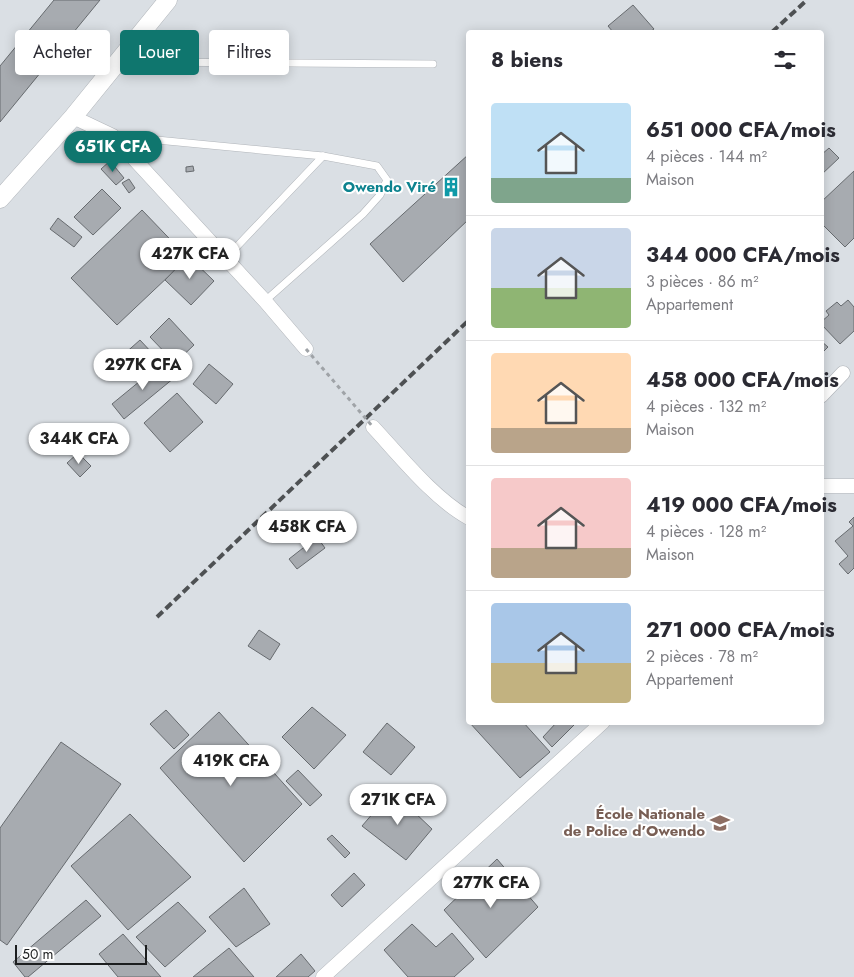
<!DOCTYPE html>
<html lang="fr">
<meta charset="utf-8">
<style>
:root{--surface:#fff;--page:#f7f7f7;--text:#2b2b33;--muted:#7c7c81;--line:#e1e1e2;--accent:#0f766e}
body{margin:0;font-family:Jost,sans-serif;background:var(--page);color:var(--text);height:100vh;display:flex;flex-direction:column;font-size:19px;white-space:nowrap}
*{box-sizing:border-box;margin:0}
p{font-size:16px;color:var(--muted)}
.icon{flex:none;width:28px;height:28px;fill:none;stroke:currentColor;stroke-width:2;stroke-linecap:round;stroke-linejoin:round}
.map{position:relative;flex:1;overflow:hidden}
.sheet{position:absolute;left:466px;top:30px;width:358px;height:695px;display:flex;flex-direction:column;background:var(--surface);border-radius:5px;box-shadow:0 2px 12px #0003}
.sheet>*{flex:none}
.guide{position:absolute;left:15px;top:30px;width:376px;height:45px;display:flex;gap:10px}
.scale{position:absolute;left:15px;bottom:12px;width:132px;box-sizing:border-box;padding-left:5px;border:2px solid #1c1e1f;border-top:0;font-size:14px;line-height:18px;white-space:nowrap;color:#1c1e1f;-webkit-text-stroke:4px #fff;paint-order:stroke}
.price{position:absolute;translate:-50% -42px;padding:0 11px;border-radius:18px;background:#fff;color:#222;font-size:16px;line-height:32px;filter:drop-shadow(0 1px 2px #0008)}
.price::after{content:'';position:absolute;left:50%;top:30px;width:15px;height:11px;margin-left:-8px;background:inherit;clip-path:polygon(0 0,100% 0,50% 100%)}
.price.current{background:var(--accent);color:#fff}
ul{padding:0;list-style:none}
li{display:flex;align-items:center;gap:15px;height:125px;padding:0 25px}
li+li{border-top:1px solid var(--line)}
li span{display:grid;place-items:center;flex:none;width:140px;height:100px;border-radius:5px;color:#555}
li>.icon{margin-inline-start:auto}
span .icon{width:60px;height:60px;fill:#fffc;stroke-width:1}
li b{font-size:21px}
h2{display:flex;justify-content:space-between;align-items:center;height:60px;padding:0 25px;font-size:21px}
.tag{padding:0 18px;border-radius:5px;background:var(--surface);box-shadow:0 2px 12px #0003;font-size:18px;line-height:45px}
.tag.current{background:var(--accent);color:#fff}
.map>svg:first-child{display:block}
.building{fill:#a7abb0;stroke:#676b6f}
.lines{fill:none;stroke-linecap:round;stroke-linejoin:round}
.service-casing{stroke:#b1b5ba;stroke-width:8}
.minor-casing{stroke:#b1b5ba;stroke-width:15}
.tertiary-casing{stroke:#b1b5ba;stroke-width:19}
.service{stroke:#fff;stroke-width:7}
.minor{stroke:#fff;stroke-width:14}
.tertiary{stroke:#fff;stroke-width:18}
.rail{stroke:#4e5153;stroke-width:4;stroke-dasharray:8 4;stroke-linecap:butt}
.path-bridge{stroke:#9fa3a7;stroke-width:3;stroke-dasharray:4 4;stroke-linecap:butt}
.labels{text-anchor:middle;stroke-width:4;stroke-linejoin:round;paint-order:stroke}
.culture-label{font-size:15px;font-weight:bold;fill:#0d838f;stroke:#fff;text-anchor:end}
.education-label{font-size:15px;font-weight:bold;fill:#785e54;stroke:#fff;text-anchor:end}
</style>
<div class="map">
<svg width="854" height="977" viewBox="0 0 854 977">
<rect width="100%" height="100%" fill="#dadfe4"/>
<!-- building -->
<g class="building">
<polygon points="54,0 100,0 0,122 0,66"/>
<polygon points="633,5 654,29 650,32 613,32 608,26"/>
<polygon points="829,148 839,158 821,175 821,155"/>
<polygon points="469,154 469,219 403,282 370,244"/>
<polygon points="110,161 124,178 116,185 101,169"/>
<polygon points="193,166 194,171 186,172 186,167"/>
<polygon points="854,171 854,238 845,247 821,223 821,202"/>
<polygon points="129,179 135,188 129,193 122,183"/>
<polygon points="102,189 121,208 93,235 74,217"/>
<polygon points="142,210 188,258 117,325 71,278"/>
<polygon points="58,218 82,237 74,247 50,229"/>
<polygon points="188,256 214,281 191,305 165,280"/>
<polygon points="848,300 854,307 854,331 840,344 821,324 821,322 829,315 826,311 837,302 841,306"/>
<polygon points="169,318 194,345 175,363 150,337"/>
<polygon points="140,340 153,354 127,377 114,363"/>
<polygon points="821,341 828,347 821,354"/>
<polygon points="162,363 174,378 124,419 112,404"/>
<polygon points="209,364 233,384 216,404 193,384"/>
<polygon points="177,393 203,422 170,452 144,423"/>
<polygon points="66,427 78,441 64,453 52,441"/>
<polygon points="78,453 91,466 80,477 67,463"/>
<polygon points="854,517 854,568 848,574 839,564 848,556 835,541 853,526 849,522"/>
<polygon points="317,537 325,548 297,569 289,559"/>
<polygon points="259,630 280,644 270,660 248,646"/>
<polygon points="312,707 346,735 314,769 282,737"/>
<polygon points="166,710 189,735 174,749 150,724"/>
<polygon points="219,712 302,804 244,862 160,768"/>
<polygon points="469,722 523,722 550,752 520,778"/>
<polygon points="557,722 577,722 552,747 543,737"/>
<polygon points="387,723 415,747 391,775 363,752"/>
<polygon points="61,742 121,784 7,945 0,940 0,828"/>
<polygon points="298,770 322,795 310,806 286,781"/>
<polygon points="392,791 432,829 406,860 362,826"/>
<polygon points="130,814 191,877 128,930 71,866"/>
<polygon points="332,835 350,853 345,858 327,839"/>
<polygon points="497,859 538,907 486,958 444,910"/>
<polygon points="354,873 365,885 342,907 331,895"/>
<polygon points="244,888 270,924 236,947 209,917"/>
<polygon points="86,900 101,916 28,977 25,977 13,962"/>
<polygon points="178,902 206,931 165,967 136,937"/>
<polygon points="412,924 436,947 452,933 474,959 454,977 408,977 384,950"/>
<polygon points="123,934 161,977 118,977 99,954"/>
<polygon points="229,948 254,977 193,977"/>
<polygon points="301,954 315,971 308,977 276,977"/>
</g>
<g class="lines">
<defs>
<g id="service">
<polyline points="121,62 433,64"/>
<polyline points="115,136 323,156 377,166 387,180 380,195 363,214 265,301"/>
<polyline points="225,259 323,156"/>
</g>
<g id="minor">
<polyline points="73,117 113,136 265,301 306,349"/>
<polyline points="821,396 843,373"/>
<path d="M373,427C400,456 434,499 469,518"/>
<polyline points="821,486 854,486"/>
<polyline points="323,977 603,722"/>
</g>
<polyline id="tertiary" points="0,199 73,117 168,0"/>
</defs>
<!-- service casing -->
<use href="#service" class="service-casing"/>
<!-- minor casing -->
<use href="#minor" class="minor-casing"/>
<!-- tertiary casing -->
<use href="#tertiary" class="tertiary-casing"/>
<!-- service -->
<use href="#service" class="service"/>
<!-- minor -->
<use href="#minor" class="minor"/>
<!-- tertiary -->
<use href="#tertiary" class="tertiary"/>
<!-- rail -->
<g class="rail">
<polyline points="772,32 807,0"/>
<polyline points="157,617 469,320"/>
</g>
<!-- path-bridge -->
<polyline class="path-bridge" points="306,349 373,427"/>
</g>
<!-- icons -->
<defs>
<symbol id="building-bare" viewBox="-9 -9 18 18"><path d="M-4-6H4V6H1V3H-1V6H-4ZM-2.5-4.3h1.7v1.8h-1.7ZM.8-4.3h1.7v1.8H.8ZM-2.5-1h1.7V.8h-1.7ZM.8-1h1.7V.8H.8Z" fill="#0f9aa8" stroke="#fff" stroke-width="2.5" paint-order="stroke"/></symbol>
<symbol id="school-bare" viewBox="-9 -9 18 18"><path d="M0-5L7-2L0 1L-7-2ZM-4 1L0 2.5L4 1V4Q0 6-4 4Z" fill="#8d6e63" stroke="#fff" stroke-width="2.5" paint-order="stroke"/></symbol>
</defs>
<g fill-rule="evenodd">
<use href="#building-bare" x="437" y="173" width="28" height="28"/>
<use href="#school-bare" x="706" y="809" width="28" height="28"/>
</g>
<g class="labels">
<!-- culture labels -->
<g class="culture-label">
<text x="436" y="192">Owendo Viré</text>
</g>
<!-- education labels -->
<g class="education-label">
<text x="705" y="819">École Nationale<tspan x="705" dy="17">de Police d’Owendo</tspan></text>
</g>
</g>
</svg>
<div class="scale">50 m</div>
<b class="price current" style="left:113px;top:173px">651K CFA</b>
<b class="price" style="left:190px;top:280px">427K CFA</b>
<b class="price" style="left:143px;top:391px">297K CFA</b>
<b class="price" style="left:79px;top:465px">344K CFA</b>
<b class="price" style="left:307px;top:553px">458K CFA</b>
<b class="price" style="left:231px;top:787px">419K CFA</b>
<b class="price" style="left:398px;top:826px">271K CFA</b>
<b class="price" style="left:491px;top:909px">277K CFA</b>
<div class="guide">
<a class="tag">Acheter</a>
<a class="tag current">Louer</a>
<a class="tag">Filtres</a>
</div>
<section class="sheet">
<h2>8 biens<svg class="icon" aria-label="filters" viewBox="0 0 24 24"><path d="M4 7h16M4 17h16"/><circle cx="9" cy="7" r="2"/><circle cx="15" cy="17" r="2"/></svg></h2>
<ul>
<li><span style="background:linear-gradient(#bfe0f5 75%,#7fa58c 0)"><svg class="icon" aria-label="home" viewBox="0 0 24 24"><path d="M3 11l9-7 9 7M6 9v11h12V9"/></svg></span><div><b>651 000 CFA/mois</b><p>4 pièces · 144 m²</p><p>Maison</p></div></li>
<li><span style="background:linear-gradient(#c9d6e8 60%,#8fb573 0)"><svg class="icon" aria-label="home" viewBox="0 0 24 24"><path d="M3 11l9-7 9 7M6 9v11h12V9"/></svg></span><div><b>344 000 CFA/mois</b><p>3 pièces · 86 m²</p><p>Appartement</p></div></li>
<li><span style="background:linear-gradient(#ffd9b3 75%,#b9a48a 0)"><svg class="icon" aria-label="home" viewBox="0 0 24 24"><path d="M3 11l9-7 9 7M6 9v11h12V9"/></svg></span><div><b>458 000 CFA/mois</b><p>4 pièces · 132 m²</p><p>Maison</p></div></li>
<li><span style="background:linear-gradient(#f6c9c9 70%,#b9a48a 0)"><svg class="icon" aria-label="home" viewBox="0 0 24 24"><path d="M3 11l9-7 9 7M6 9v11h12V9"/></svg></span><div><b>419 000 CFA/mois</b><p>4 pièces · 128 m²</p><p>Maison</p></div></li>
<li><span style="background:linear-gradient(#a9c7e8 60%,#c2b280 0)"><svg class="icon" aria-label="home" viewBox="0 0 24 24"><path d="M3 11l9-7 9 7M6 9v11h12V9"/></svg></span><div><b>271 000 CFA/mois</b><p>2 pièces · 78 m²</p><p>Appartement</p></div></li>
</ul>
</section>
</div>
